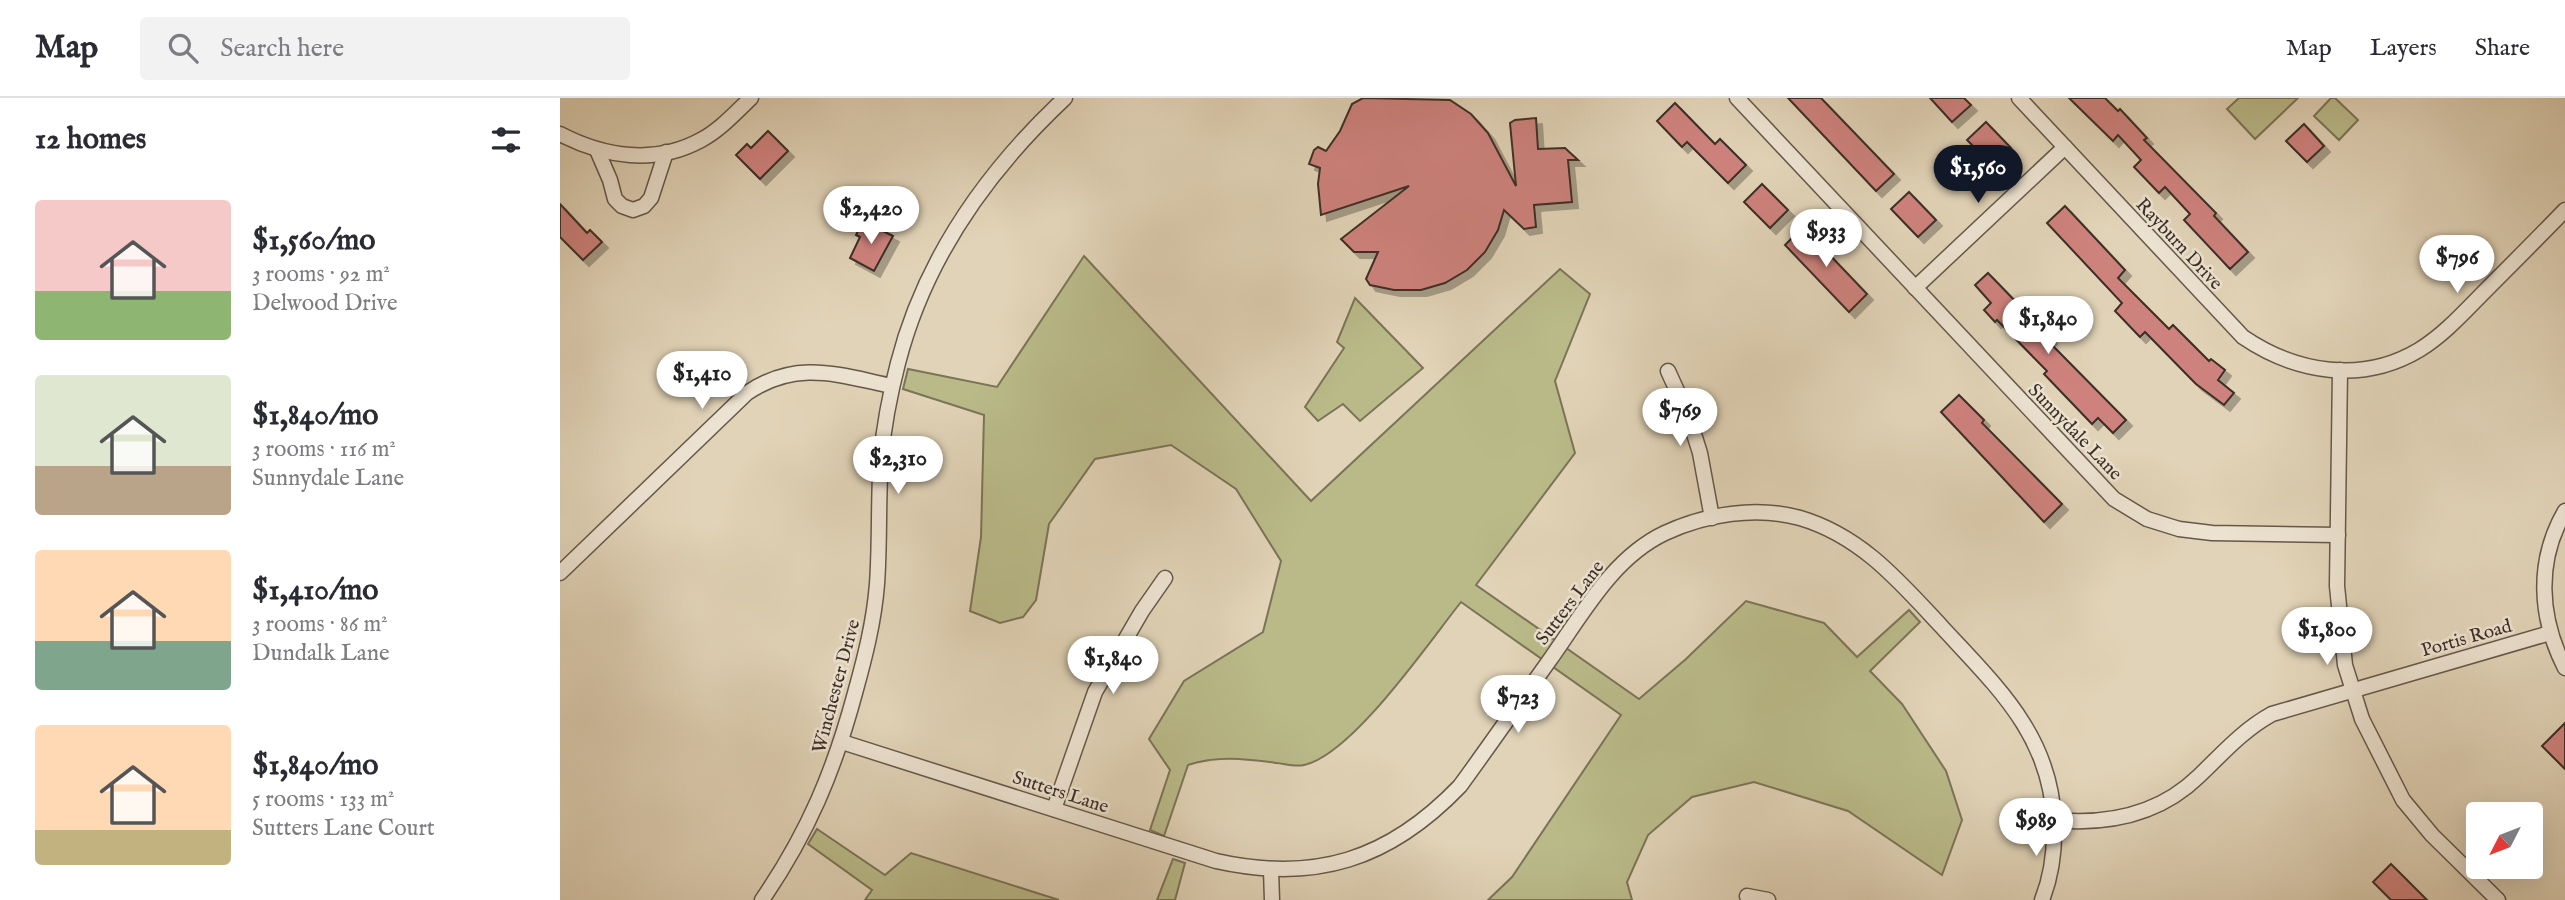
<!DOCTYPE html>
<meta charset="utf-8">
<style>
:root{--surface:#fff;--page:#f2f2f3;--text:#2b2b33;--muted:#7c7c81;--line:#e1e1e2;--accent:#111827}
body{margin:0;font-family:"IM FELL English",serif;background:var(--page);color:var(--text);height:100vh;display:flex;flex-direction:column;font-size:26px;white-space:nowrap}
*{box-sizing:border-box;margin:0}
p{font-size:23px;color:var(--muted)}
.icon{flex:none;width:38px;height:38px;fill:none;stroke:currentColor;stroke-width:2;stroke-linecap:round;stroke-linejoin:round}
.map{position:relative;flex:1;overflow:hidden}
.panel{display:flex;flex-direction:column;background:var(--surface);width:560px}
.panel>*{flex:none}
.needle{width:46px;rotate:228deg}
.tools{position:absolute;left:1906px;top:704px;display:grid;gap:14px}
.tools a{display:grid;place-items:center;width:77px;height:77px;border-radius:7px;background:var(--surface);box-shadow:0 7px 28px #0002;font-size:35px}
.price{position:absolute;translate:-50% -60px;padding:0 16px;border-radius:24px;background:#fff;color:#222;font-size:23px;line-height:46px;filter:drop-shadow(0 2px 4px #0008)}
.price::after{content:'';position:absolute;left:50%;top:42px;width:21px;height:16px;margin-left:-10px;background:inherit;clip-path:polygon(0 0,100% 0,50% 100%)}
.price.selected{background:var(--accent);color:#fff}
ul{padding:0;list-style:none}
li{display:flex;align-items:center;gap:21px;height:175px;padding:0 35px}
li span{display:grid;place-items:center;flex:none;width:196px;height:140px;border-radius:7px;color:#555}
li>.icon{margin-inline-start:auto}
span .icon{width:84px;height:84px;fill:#fffc;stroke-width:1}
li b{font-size:30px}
h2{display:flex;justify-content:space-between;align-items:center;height:84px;padding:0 35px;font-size:30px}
header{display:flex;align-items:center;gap:42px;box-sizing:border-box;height:98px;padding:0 35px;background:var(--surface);border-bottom:2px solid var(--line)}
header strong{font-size:33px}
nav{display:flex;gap:38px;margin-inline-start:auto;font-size:24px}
.search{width:490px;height:63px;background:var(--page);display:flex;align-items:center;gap:18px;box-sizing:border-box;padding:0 24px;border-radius:7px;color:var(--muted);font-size:26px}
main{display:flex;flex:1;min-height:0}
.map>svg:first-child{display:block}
.green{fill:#baba89;stroke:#7b7458;stroke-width:2}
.building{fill:#ce827d;stroke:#3c2f26;stroke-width:2;filter:url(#shadow)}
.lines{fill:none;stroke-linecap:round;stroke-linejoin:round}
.street-casing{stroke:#65584a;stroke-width:17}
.street{stroke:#ece2d0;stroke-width:14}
.labels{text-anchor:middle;stroke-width:5;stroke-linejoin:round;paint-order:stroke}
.street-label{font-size:19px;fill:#3c2f26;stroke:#ece2d0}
</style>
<header>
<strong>Map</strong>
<div class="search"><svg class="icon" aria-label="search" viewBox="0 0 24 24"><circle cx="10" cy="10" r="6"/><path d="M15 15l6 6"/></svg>Search here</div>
<nav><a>Map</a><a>Layers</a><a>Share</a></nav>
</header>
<main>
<section class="panel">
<h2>12 homes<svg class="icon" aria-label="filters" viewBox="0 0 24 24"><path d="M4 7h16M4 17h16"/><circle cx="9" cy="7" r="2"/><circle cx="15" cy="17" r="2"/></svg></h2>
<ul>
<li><span style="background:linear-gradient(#f6c9c9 65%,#8fb573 0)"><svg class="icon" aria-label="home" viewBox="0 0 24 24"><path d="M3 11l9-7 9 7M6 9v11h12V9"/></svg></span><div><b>$1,560/mo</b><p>3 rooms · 92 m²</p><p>Delwood Drive</p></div></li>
<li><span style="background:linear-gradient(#dfe7d0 65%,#b9a48a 0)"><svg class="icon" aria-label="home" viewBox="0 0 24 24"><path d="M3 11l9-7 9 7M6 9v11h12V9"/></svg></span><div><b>$1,840/mo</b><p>3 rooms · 116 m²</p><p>Sunnydale Lane</p></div></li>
<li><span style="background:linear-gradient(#ffd9b3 65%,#7fa58c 0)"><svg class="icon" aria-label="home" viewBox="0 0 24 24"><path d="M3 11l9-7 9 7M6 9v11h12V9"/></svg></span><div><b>$1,410/mo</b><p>3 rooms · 86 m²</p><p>Dundalk Lane</p></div></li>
<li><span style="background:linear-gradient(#ffd9b3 75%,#c2b280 0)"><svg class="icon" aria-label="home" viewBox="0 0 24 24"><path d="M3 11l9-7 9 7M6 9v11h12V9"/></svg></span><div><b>$1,840/mo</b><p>5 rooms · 133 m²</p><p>Sutters Lane Court</p></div></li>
</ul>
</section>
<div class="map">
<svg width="2005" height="802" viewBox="0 0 2005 802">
<defs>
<filter id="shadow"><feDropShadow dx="6" dy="6" stdDeviation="0" flood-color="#0004"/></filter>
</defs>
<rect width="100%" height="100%" fill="#e1d3b7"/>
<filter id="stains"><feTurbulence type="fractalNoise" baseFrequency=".00286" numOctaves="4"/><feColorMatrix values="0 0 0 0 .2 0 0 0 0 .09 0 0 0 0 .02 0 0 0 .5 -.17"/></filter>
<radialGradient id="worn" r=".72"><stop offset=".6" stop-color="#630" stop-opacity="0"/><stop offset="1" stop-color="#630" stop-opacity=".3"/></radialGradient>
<!-- green -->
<g class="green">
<polygon points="1679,0 1738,0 1695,41 1667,11"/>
<polygon points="1771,0 1775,0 1798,22 1779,42 1754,18"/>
<path d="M524,158L751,403L1000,171L1030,196L995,283L1015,355L916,487L1079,601L1126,561L1186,503L1264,525L1297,559L1349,512L1360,524L1310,573L1342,606L1386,673L1402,722L1382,777L1288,713L1194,684L1132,699L1088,737L1067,784L1072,802H928L952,779L1061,617L901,504C869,544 792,657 744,667C736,669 725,666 717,665C686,661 658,657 628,667L604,738L590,732L610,672L589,641L624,583L703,534L721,463L676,391L611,347L535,361L489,426L476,502L463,519L440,525L410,513L421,439L424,317L343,291L348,271L437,289Z"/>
<polygon points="795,200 863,270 800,323 783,306 758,323 745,309 784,250 777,244"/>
<polygon points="257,731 325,777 351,755 499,802 305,802 312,792 248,746"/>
<polygon points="613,761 625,765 615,802 597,802"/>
</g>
<!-- building -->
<g class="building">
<polygon points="803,0 890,2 911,16 928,35 956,88 950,25 955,22 976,20 978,51 1005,50 1018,62 1008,62 1012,104 974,107 976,129 964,131 944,112 938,132 925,154 907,172 885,185 861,192 834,192 810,187 806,181 818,154 794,154 781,141 849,88 761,117 758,86 760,70 749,66 754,52 758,49 766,53 780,33 792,6"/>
<polygon points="1228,0 1261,0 1334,76 1316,93"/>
<polygon points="1370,0 1404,0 1411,7 1392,24"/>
<polygon points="1509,0 1545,0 1558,13 1560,11 1587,40 1584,42 1656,115 1654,118 1688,154 1670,171 1624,122 1630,116 1605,89 1599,95 1574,69 1581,62 1558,37 1553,43"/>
<polygon points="1115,5 1155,46 1160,41 1186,67 1168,85 1127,44 1122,49 1097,23"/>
<polygon points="1426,24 1451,50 1433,68 1407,42"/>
<polygon points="1744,26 1764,48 1747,64 1726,43"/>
<polygon points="208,33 228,53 200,81 176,57 187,46 191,50"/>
<polygon points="1202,86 1228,112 1210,130 1184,104"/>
<polygon points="1349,94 1376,122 1358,139 1331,111"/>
<polygon points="0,106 27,135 30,132 42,144 23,162 0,139"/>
<polygon points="1505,108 1565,172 1558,180 1609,231 1613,227 1649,263 1651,261 1665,272 1658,282 1674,295 1664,307 1636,286 1585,234 1580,239 1555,213 1562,205 1487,125"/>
<polygon points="303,123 333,138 314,173 290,160 300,139 296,137"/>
<polygon points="1243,129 1307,196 1289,214 1225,147"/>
<polygon points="1428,175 1491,240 1488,243 1566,322 1553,335 1538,320 1532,326 1484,276 1487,273 1437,222 1435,224 1424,212 1431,205 1415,187"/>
<polygon points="1399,297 1424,322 1422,325 1502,406 1484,424 1381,314"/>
<polygon points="2005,625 2005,671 1982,648"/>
<polygon points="1831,766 1867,802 1831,802 1813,784"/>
</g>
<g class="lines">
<defs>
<g id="street">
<polyline points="1177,0 1554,401 1587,421 1619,431 1652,435 1778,437"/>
<path d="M1459,0L1683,239C1736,275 1802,286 1859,252C1885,236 1905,213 1926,192C1953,165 1979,139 2005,112"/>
<path d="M0,36C44,59 95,67 141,42C160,32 175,15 191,0"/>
<polyline points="37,52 50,82 55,101 62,108 73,112 84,108 91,100 106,54"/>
<polyline points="1355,190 1505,49"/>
<polyline points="1780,272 1777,488 1785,567 1802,621 1843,702 1872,737 1938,802"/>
<polyline points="1108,273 1128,317 1140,355 1152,420"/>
<path d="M2005,413C1976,463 1979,519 2005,570"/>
<path d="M0,475L187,295C237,261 278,277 332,288"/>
<path d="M282,644L656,763C755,785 829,762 900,688C930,647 959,605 989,563C1022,517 1052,460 1105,435C1146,416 1196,408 1240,420C1301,438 1339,483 1381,528C1436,588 1491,637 1494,724C1495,752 1492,777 1482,802"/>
<polyline points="494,711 535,594 582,513 605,480"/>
<path d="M1494,722C1548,727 1599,717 1639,678C1663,655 1683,632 1712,616L1990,535"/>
<polyline points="711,772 712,802"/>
<polyline points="1187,798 1208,802"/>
<path d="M202,802C248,735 274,673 295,595C305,559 314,524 317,486C320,444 318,401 321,359C324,327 330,296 338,265C365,160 427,73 505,0"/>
</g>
</defs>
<!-- street casing -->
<use href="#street" class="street-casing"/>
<!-- street -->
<use href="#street" class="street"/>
</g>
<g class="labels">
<!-- street labels -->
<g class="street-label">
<text transform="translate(1620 145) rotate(47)" y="7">Rayburn Drive</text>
<text transform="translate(1516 333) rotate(46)" y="7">Sunnydale Lane</text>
<text transform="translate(1009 504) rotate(-53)" y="7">Sutters Lane</text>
<text transform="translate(1906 539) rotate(-16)" y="7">Portis Road</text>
<text transform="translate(275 588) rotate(-75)" y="7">Winchester Drive</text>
<text transform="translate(501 693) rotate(18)" y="7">Sutters Lane</text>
</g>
</g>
<rect width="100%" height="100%" filter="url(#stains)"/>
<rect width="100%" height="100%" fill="url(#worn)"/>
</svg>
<div class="tools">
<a><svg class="needle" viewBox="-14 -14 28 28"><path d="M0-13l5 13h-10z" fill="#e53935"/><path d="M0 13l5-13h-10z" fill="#7c7c81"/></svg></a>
</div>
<b class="price selected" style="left:1418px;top:107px">$1,560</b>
<b class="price" style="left:311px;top:148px">$2,420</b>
<b class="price" style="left:1266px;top:171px">$933</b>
<b class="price" style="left:1897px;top:197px">$796</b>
<b class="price" style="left:1488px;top:258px">$1,840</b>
<b class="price" style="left:142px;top:313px">$1,410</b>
<b class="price" style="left:1120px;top:350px">$769</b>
<b class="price" style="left:338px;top:398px">$2,310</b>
<b class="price" style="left:1767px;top:569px">$1,800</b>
<b class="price" style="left:553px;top:598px">$1,840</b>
<b class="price" style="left:958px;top:637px">$723</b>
<b class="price" style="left:1476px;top:760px">$989</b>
</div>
</main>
